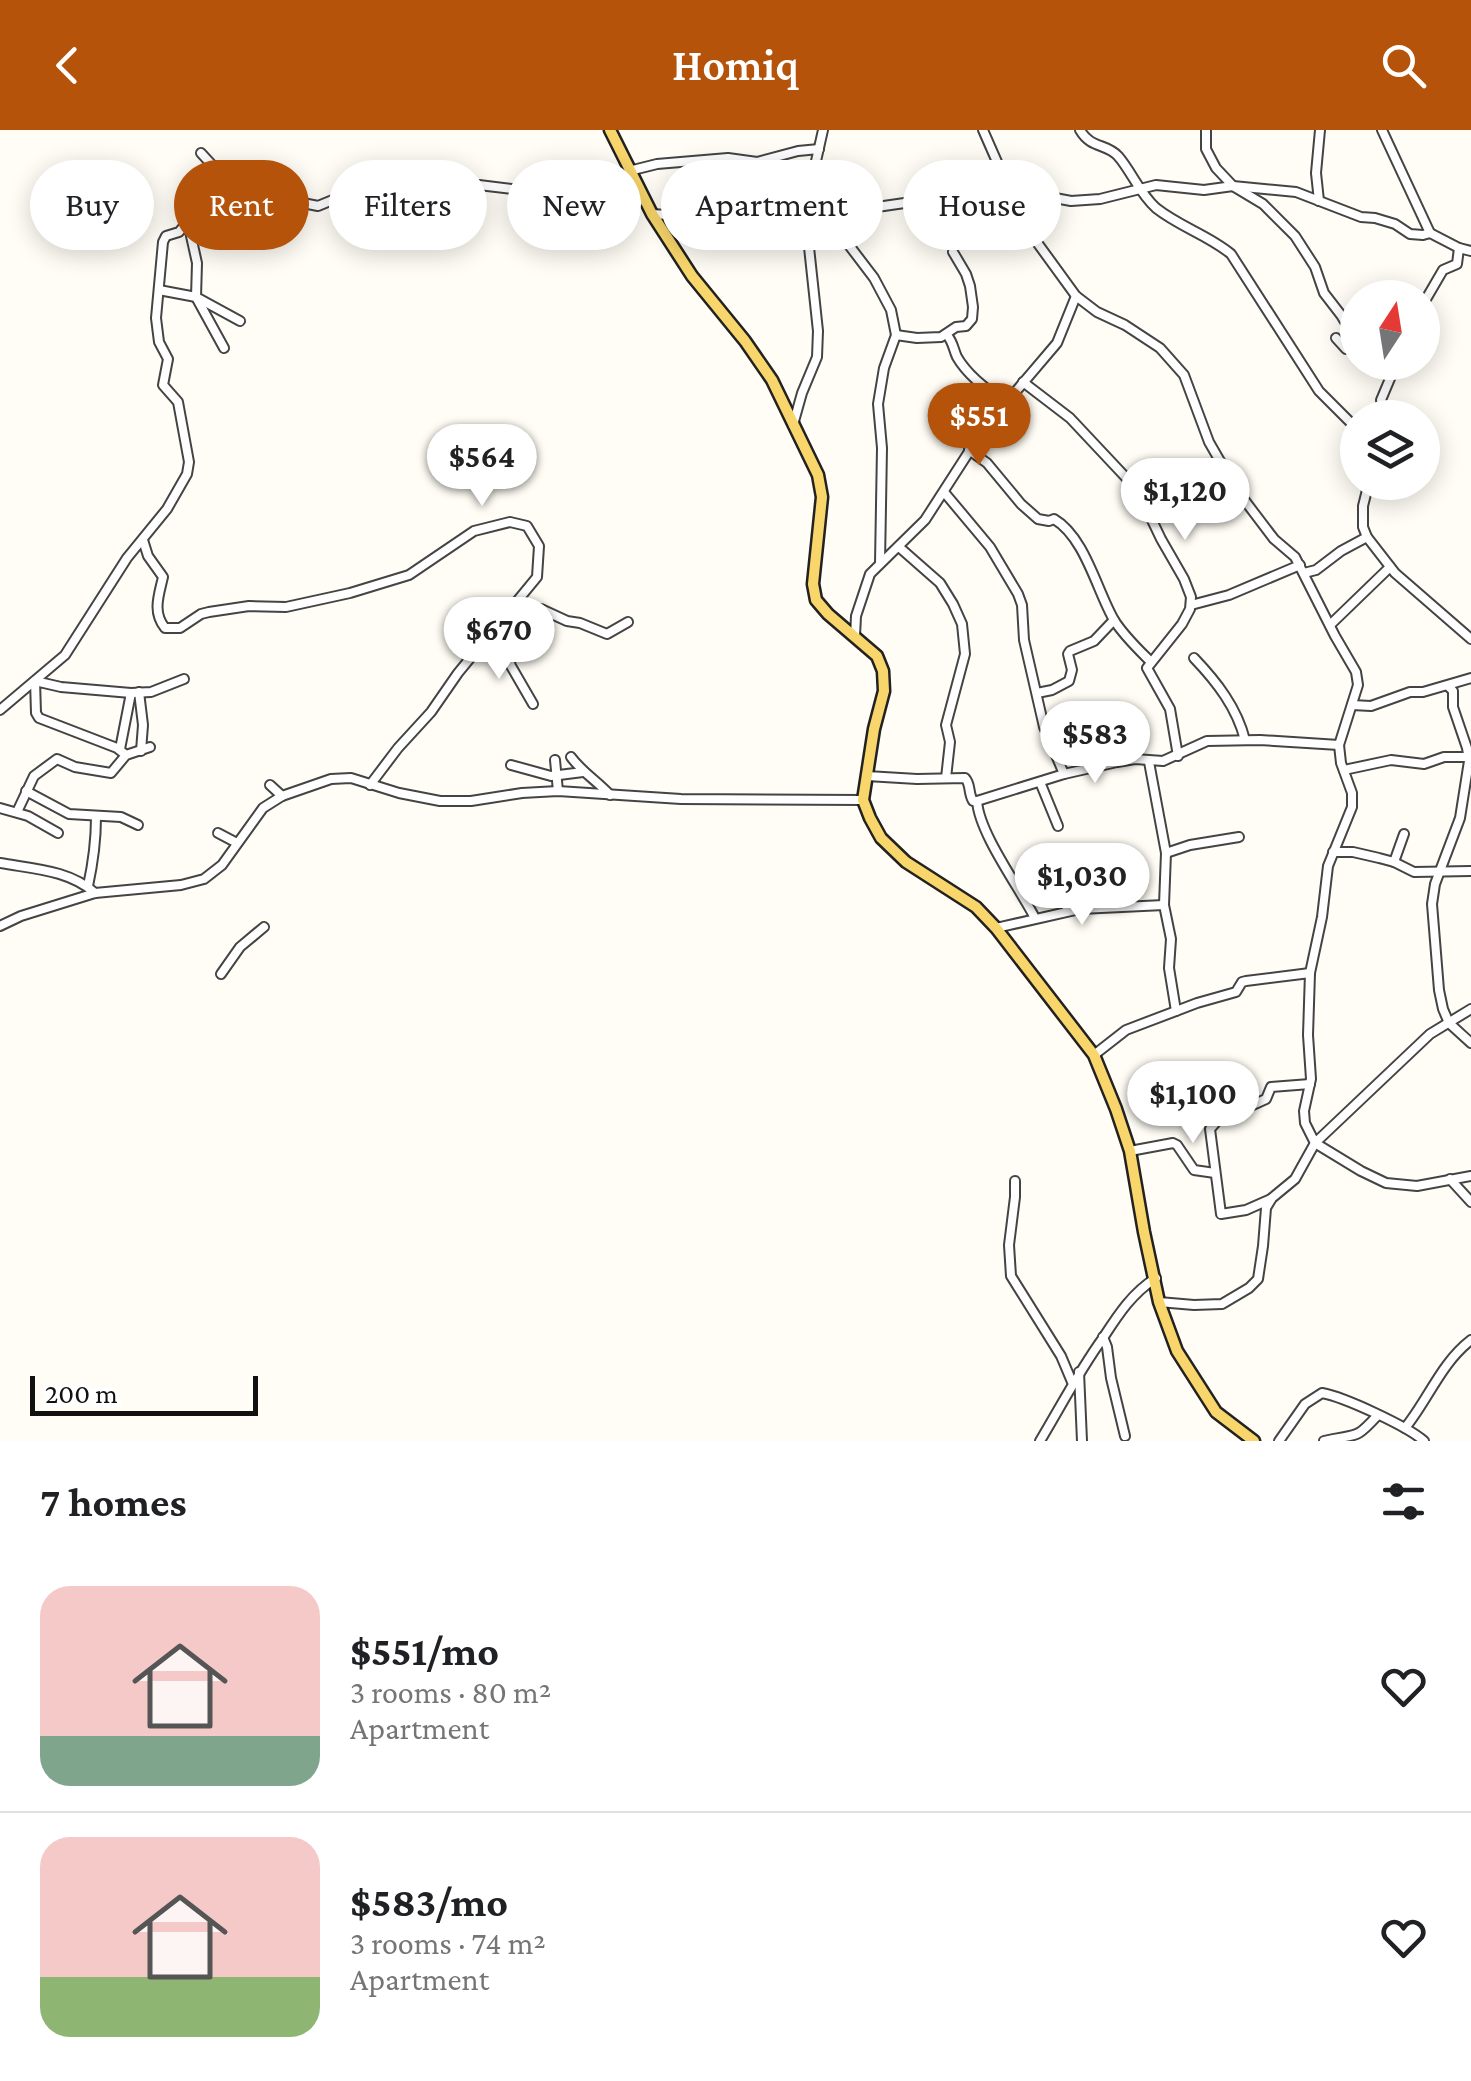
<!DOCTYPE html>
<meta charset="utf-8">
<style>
:root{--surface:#fff;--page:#f2f2f2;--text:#202124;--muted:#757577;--line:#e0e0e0;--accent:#b45309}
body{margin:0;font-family:"Crimson Pro",serif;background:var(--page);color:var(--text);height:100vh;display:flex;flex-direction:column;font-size:38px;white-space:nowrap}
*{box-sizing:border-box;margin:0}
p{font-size:32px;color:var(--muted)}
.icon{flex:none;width:55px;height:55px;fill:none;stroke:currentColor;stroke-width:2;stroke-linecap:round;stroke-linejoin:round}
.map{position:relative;height:1311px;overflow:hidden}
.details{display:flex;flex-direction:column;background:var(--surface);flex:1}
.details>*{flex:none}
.guide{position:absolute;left:30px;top:30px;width:1412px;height:90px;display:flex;gap:20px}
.needle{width:65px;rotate:12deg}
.fabs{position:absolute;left:1340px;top:150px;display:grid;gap:20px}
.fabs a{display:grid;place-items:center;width:100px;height:100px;border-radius:50%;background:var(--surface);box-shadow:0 5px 25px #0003;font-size:50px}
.scale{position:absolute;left:30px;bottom:25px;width:228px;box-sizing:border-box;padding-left:10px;border:5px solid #111;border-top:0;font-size:28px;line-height:35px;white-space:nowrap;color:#111;-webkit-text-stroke:8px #fff;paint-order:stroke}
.price{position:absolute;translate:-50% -85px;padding:0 22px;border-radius:35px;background:#fff;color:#222;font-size:32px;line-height:65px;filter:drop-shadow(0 2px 5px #0008)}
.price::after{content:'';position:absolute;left:50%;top:60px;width:30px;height:22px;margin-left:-15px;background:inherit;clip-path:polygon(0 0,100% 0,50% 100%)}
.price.on{background:var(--accent);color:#fff}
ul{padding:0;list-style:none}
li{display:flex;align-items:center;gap:30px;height:250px;padding:0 40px}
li+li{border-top:2px solid var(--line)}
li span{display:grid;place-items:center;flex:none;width:280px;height:200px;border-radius:30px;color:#555}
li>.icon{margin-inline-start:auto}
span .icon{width:120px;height:120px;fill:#fffc;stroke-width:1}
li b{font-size:42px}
h2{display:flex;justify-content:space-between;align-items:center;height:120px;padding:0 40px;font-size:42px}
.pill{padding:0 35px;border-radius:45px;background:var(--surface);box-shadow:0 5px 25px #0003;font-size:35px;line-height:90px}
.pill.on{background:var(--accent);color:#fff}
header{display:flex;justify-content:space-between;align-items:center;height:130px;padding:0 40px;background:var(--accent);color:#fff;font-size:45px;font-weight:600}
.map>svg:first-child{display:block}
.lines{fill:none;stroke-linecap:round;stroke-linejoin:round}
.minor-casing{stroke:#444;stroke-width:12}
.major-casing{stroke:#222;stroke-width:15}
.minor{stroke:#fff;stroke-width:8}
.major{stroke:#f9d66b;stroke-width:10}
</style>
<header><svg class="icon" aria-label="back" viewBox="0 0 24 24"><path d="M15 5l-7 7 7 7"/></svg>Homiq<svg class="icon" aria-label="search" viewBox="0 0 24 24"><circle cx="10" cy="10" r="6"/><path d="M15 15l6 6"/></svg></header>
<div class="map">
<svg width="1471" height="1311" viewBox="0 0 1471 1311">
<rect width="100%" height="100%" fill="#fffdf5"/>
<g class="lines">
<defs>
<g id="minor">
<polyline points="983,0 1019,82 1036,111 1076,166 1097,182 1125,195 1160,218 1184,245 1209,312 1236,359 1274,409 1295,427 1335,506 1356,542 1358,555 1339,615 1341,633 1352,663 1352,677 1328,736 1322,787 1310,843 1308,905 1311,949 1304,981 1305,993 1315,1013 1361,1041 1386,1053 1417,1056 1471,1046"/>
<path d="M1080,0C1091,19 1106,13 1118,26C1132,42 1139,63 1156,78C1180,97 1208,105 1231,124L1319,261L1358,300"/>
<polyline points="1206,0 1206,19 1216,38 1233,56 1263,74 1295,106 1315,137 1324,163 1341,185 1357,212 1353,217 1346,219 1336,208"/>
<polyline points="1382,0 1430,103"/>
<polyline points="201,23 212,35 251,52 283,62 303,73 318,76 357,60 374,55 479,55 617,72 645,70"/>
<polyline points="629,41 657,34 728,28 757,32 798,21 819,19"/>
<polyline points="1319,71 1316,43 1320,0"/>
<polyline points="652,84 731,89 805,80 822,81 832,87 842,106 874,148 891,180 896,205 884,238 878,274 882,318 880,433"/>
<polyline points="832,87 863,79 960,65 1023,62 1071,71 1100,69 1156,55 1204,60 1233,56 1296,62 1361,87 1375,88 1395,94 1410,104 1423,105 1430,103 1459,118 1471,121"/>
<polyline points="159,160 196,167 240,191"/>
<polyline points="1422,176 1443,140 1457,134 1459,118"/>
<polyline points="896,205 917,208 941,207 956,197 966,196 972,189 973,177 970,156 966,144 953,122"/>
<path d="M947,205C953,212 953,218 957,227C968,246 988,261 1007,273"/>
<polyline points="1023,252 1070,288 1132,354 1140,365 1161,409 1184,449 1191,467 1190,479 1182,494 1147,538 1170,579 1178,626"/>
<polyline points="1383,288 1381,270 1397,232"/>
<polyline points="793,295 802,263 817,227 818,201 805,80 823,0"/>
<path d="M969,320L987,333L1021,374L1038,389L1049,391L1054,389C1085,407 1097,461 1114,490C1124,506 1138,519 1151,532"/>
<polyline points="1369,352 1363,376 1363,397 1367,407 1395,443 1471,509"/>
<polyline points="944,362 990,417 1018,464 1022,475 1024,510 1044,597 1064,644"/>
<path d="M143,410L148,426L163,447C159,465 152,482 165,498H180L201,484L209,482L249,476L286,477L350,463L409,445L474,401L510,392L527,396L539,416L537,447L458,543L431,582L398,618L370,655"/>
<polyline points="899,417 940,453 953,474 962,494 965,524 946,595 950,612 946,648"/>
<polyline points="1304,443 1316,440 1341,421 1367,407"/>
<polyline points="1191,475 1229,465 1300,435"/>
<polyline points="510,480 541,479 567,491 580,493 607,504 628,492"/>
<polyline points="1330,495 1390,437"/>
<polyline points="855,506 856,486 870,444 925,390 983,300 1057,213 1076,166"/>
<polyline points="486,510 507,524 511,536 533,574"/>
<path d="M1194,528C1217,552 1237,578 1245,610"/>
<polyline points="1448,556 1453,561 1453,577 1467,618 1469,631 1460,688 1435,754 1432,774 1439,860 1443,879 1449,893 1471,913"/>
<polyline points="139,562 143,595 141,621"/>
<polyline points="1037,563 1052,560 1069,551 1072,540 1068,524 1070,521 1094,511 1114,490"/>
<polyline points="1352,575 1371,576 1410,562 1423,562 1471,548"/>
<polyline points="0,580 65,525 127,428 167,379 187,344 189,332 178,272 163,255 168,229 159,212 156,188 163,112 166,106 179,102 184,96 189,97 197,133 196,167 224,218"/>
<polyline points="120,619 131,563"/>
<polyline points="126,625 117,618 39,588 36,583 35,551 61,557 131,563 151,562 184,549"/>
<path d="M571,627C582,642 597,651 610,665"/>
<polyline points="555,630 558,661"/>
<polyline points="1149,632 1166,723 1164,775 1171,809 1169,838 1176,881"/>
<polyline points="511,635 551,646 583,642"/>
<polyline points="1344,640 1391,630 1424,634 1444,627 1469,627"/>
<path d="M867,646L917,649L965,648C971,654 968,663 973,671H977L1064,644L1117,632L1135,629L1163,631L1207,611L1260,610L1339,615"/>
<polyline points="1040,652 1058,696"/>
<polyline points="270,655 282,666"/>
<polyline points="26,661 69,684 121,687 138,695"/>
<path d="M977,671C979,703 1019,757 1035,788"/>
<polyline points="0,678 28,686 58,703"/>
<polyline points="17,682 34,646 57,629 75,637 111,643 126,625 150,617"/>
<polyline points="218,703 237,713"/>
<polyline points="1333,722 1353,722 1379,728 1394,732 1414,742 1471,741"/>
<polyline points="1166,723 1190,715 1239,707"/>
<polyline points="1394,732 1404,704"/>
<path d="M0,733C34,739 69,740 95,763"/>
<polyline points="1065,736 1067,781"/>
<path d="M88,756C93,733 96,711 96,687"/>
<polyline points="0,796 21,786 95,763 181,755 204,749 222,735 263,678 282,666 331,649 351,648 399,663 440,671 471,671 522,663 558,661 681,669 863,670"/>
<polyline points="996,798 1080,779 1164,775"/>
<polyline points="221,844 240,817 264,797"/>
<polyline points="1094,925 1126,900 1197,873 1236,862 1242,852 1246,851 1310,843"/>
<polyline points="1130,1021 1173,1013 1177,1015 1194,1040 1215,1043"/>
<polyline points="1450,1049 1471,1072"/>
<polyline points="1015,1051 1015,1067 1009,1115 1011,1146 1061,1226 1072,1252"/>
<polyline points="1271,1069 1246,1080 1221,1084 1210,999 1217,991 1266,969 1271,957 1310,954"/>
<polyline points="1159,1172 1194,1175 1222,1174 1249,1158 1258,1149 1263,1116 1266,1078 1272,1068 1295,1049 1315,1013 1430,904 1471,879"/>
<polyline points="1103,1207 1107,1217 1111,1248 1125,1306"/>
<polyline points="1079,1242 1082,1311"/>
<path d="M1405,1298C1428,1270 1441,1233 1471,1210"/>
<path d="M1040,1311C1061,1276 1079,1241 1103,1208C1118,1185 1132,1163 1156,1148"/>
<path d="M1279,1311L1305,1274L1322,1263C1344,1267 1407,1296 1424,1311"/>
<path d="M1324,1311C1358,1303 1354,1311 1377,1286"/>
</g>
<polyline id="major" points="610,0 652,84 692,146 745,211 772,250 818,345 822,367 813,454 816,470 828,484 877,526 883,541 884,561 874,599 863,670 870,688 881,708 906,732 976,777 996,798 1094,925 1116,979 1130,1021 1144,1102 1159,1172 1177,1221 1216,1282 1254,1311"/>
</defs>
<!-- minor casing -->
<use href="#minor" class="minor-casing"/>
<!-- major casing -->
<use href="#major" class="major-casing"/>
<!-- minor -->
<use href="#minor" class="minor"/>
<!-- major -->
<use href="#major" class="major"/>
</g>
</svg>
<div class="fabs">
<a><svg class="needle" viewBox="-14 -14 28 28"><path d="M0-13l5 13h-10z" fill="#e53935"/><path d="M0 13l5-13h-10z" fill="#757577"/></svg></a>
<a><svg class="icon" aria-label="layers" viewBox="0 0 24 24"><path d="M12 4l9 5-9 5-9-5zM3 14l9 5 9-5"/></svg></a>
</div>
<div class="scale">200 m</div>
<b class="price on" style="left:979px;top:338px">$551</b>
<b class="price" style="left:482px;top:379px">$564</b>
<b class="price" style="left:1185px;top:413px">$1,120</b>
<b class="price" style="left:499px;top:552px">$670</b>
<b class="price" style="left:1095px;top:656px">$583</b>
<b class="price" style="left:1082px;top:798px">$1,030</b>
<b class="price" style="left:1193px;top:1016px">$1,100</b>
<div class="guide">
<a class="pill">Buy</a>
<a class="pill on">Rent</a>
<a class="pill">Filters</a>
<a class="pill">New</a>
<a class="pill">Apartment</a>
<a class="pill">House</a>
</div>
</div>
<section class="details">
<h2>7 homes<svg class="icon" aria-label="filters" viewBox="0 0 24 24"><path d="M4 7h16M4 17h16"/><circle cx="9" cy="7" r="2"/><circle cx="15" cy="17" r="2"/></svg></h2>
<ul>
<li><span style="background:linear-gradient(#f6c9c9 75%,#7fa58c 0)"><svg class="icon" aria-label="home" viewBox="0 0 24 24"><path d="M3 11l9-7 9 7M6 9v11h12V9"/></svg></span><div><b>$551/mo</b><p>3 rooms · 80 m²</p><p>Apartment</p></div><svg class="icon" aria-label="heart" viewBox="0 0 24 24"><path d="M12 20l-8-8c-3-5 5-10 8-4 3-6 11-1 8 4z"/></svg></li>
<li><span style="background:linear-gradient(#f6c9c9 70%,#8fb573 0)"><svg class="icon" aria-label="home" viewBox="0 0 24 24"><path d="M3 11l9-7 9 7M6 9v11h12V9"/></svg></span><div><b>$583/mo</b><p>3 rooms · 74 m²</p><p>Apartment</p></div><svg class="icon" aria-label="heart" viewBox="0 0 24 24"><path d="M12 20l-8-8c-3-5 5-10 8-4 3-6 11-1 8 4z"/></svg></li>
</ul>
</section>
